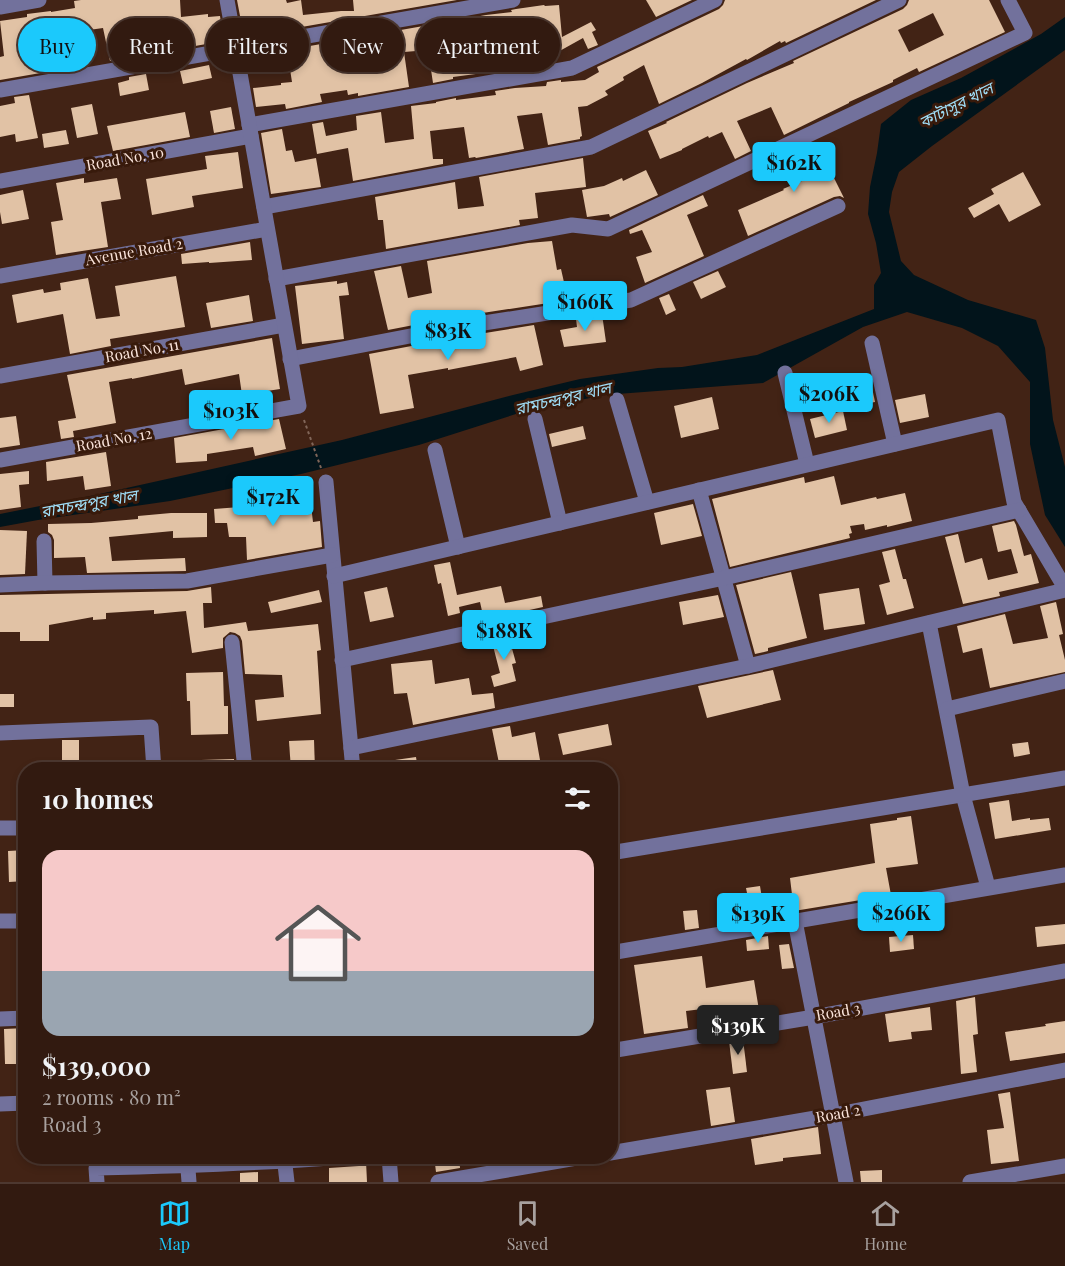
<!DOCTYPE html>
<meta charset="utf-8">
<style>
:root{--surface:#321a10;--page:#3a2319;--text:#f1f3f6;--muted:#a8a19f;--line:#4d3830;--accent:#1bc9fc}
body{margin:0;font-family:"Playfair Display","Noto Sans Bengali",serif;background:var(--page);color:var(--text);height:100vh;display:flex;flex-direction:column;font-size:22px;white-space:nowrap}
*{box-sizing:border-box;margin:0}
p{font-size:20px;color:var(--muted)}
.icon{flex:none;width:33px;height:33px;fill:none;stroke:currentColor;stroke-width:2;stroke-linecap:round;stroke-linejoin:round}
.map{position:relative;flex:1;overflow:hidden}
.sheet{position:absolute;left:18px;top:762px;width:600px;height:402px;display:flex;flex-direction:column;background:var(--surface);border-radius:24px;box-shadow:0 3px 9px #0003,0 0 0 2px var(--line)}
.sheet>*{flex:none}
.top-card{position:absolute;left:18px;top:18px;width:600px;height:54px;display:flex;gap:12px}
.price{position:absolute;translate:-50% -51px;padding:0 14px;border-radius:6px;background:var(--accent);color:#111;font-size:20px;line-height:39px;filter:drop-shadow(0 2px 3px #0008)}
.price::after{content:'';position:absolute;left:50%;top:36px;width:18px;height:14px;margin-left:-9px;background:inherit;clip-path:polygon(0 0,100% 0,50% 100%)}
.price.current{background:#222;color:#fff}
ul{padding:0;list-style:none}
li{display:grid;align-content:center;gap:12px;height:318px;padding:0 24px}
li span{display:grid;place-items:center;height:186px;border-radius:18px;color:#555}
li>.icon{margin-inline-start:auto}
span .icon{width:108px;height:108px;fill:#fffc;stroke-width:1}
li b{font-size:26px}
h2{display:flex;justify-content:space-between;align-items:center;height:72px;padding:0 24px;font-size:26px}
.tag{padding:0 21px;border-radius:27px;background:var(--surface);box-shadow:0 3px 9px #0003,0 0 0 2px var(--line);font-size:21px;line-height:54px}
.tag.current{background:var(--accent);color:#111}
.tabs{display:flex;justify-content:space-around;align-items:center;height:84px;border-top:2px solid var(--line);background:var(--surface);font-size:16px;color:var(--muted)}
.tabs a{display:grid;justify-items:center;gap:3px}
.tabs .current{color:var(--accent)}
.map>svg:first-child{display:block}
.water{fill:#02141b}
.building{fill:#e1c2a5;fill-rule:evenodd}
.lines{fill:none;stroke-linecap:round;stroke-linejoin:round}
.path{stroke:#816659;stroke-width:2;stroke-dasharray:3 3;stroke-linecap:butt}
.minor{stroke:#72719c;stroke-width:15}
.labels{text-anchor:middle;stroke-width:6;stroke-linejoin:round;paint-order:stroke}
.street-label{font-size:15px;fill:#fae4db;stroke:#381a0b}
.water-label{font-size:16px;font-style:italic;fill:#9fddf6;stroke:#381a0b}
</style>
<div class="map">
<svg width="1065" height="1182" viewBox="0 0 1065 1182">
<rect width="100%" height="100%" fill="#422315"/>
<!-- water -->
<polygon class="water" points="1065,17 1065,50 932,146 899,172 892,192 889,212 901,261 914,275 968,300 1036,320 1045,348 1053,420 1065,467 1065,547 1045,515 1030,444 1030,382 998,346 962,328 907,312 863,327 763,383 604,395 519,413 419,445 301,474 170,501 38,520 0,527 0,514 95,495 342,440 513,395 580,379 658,368 682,367 757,355 874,309 874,285 881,273 876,243 868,214 870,187 877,153 881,124 911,100 961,78 1041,34"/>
<!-- building -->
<g class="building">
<polygon points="81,0 180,0 181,17 208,14 208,17 220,16 223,36 211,37 212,43 110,61 103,28 82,31 87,65 0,80 0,57 4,56 0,21 27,17 27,14 51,11 51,12 75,8 74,1"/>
<polygon points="237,0 286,0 287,3 301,0 303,15 341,11 354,11 353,0 457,0 244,37"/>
<polygon points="646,0 692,0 656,17"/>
<polygon points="725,0 876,0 786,43 785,41 781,43 780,41 747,60 746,59 702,83 659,104 644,65 623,77 624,80 605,91 608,95 587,106 578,107 582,136 580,137 580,139 548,145 542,113 517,116 524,149 476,158 475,157 469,158 464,127 430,131 433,159 443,159 443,164 353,181 348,148 317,154 312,124 323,122 326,136 357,130 356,116 381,112 385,143 414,139 411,106 436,103 436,102 456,98 456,100 496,95 495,91 515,88 546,86 547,82 561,80 561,82 585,80 599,72 597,67 719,9 723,5"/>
<path d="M909,0H989L1005,32L919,72L917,68L893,80V82L849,102V103L784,135L771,107L737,121L751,151L735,159L722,132L709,138L708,136L682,149V150L660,159L648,131L667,123L666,122L747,83L794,63L793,61L903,9L907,5ZM933,13L944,35L909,52L898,30Z"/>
<polygon points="544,5 545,6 559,5 562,37 591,22 596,30 592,32 598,45 588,49 583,38 556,53 557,61 544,63 539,34 513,38 514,40 508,40 513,69 453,77 453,79 433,83 428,50 404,52 409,87 358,96 358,93 348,95 347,90 320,94 322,102 286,109 285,104 256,107 253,88 281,85 281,83 292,82 287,50 486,15 512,12 511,10 516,9"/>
<polygon points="209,65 212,78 183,84 180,71"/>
<polygon points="146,74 149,90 120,96 118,83 129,80 129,77"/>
<polygon points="29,95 38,138 16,142 15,134 0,137 0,106 15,103 14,97"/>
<polygon points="92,104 98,134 77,138 71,108"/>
<polygon points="231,107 235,129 214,133 210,111"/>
<polygon points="185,112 190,137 113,151 107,126"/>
<polygon points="282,129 286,151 292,150 295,162 316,158 321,187 271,194 261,133"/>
<polygon points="66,130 69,144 44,148 42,134"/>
<polygon points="816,142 844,198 840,196 834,197 748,236 738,210 784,190 783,189 804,180 792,153"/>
<polygon points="238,152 243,188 192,196 194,207 152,215 146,179 207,169 205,156"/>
<polygon points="583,158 586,187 535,193 538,218 519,220 520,225 386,249 383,220 378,220 375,197 455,182 458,209 484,206 479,177"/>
<polygon points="646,170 658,195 610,217 609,214 587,217 582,190 604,186 622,178 623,181"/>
<polygon points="1023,172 1041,205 1009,222 999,204 974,218 968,208 994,194 991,189"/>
<polygon points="84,178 84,183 117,178 121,199 101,202 108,247 56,255 51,222 63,220 56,183"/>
<polygon points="23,190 29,219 2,224 0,212 0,195"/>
<polygon points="703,195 708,206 687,215 704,256 645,283 636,257 652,252 642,230 630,234 629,230"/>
<polygon points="552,241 557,270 561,269 568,300 450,318 388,330 374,271 401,266 408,298 432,293 427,261 528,243"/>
<polygon points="250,242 252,260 209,263 209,262 182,264 181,254"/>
<polygon points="718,271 726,287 701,299 693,282"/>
<polygon points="176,276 185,327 110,339 111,346 70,354 63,314 17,323 12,295 43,289 44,293 61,290 60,283 88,278 96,319 120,316 115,286"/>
<polygon points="337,281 337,284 347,282 349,295 339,296 344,339 302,344 295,286"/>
<polygon points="669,294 676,310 666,315 659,298"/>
<polygon points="249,295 253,321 211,328 206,303"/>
<polygon points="602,314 606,342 564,347 560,330 577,327 576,319"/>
<polygon points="534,325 543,365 520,371 516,357 448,370 448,368 408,375 414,408 380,414 369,354 454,338"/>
<polygon points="272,338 280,389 242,395 239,374 185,385 182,369 132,379 132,378 109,382 116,423 73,431 74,437 61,439 58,421 76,418 67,375"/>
<polygon points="871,383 875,402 858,405 854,386"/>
<polygon points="925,394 929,417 900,423 895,400"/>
<polygon points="712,397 719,429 681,438 674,406"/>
<polygon points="843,411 847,430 815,438 810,419"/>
<polygon points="16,416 20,445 0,448 0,418"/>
<polygon points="279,419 286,449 255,456 253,447 207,454 207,461 176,463 174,438"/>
<polygon points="583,426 586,439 552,447 549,434"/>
<polygon points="106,452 111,486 85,490 83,476 47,481 46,462"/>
<polygon points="29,471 29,484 19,485 21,507 0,510 0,474"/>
<polygon points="834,476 841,505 876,497 877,499 905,493 912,521 887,527 887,525 865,530 864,524 850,526 852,533 849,534 850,538 730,567 712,499 804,477 805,483"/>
<polygon points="300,496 301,498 310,497 313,522 320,521 322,547 247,560 246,537 229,537 227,523 215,523 214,509 279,504 278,501 289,500 288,497"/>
<polygon points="693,504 702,536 661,545 654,513"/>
<polygon points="171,513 207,513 207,537 173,538 173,531 109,537 112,561 185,558 186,571 87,573 85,557 54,558 54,540 52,535 48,532 48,524 91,523 138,519 138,516"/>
<polygon points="1014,521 1016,525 1024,556 1031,554 1039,583 999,592 1000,596 963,604 945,537 958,534 965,563 982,558 988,580 1018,573 1011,549 998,552 992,526"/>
<polygon points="0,530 27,531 25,574 0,575"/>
<polygon points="895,549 903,579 906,579 914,608 887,615 879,585 890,582 882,552"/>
<polygon points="450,562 457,595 501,586 505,603 541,596 543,607 484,620 480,602 459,607 460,613 448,616 441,583 438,584 434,565"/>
<polygon points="791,572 807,638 768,648 768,651 755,654 736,585"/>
<polygon points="211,587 212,603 203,603 204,628 246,622 248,631 318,624 321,650 317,651 321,714 257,721 255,700 284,697 282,675 245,674 242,641 240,636 235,633 230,632 223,638 223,648 192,653 186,611 154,614 154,610 106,613 106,619 93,620 93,617 49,625 49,641 20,641 20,632 0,632 0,595 187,591"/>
<polygon points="387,587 394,617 370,622 364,592"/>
<polygon points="859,588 865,624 824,630 819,594"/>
<polygon points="319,590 322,602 271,613 268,602"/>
<polygon points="718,595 724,617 683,625 679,602"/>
<polygon points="1056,602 1063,634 1059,635 1065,660 1065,672 990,688 982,648 963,653 957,626 1005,614 1013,644 1048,638 1040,606"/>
<polygon points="508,634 516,663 512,664 516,681 494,687 491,676 500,673 491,638"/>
<polygon points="432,660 435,684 469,678 472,695 493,693 495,708 413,725 407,693 394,694 391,664"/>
<polygon points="773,670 781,700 707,718 698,686"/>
<polygon points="223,672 224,706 228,706 228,734 191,735 190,701 187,701 186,673"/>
<rect x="0" y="694" width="14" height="13"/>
<polygon points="608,724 612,745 563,755 558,734"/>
<polygon points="510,726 512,737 535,732 540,760 500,768 492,729"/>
<rect x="62" y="740" width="17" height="23"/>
<polygon points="314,740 315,770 291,770 289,741"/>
<polygon points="1028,742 1030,754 1014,757 1012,744"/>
<polygon points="416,757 418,770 375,770 374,763"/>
<polygon points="234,759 235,770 201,770 201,760"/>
<polygon points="1009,800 1012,821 1030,818 1030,820 1049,818 1051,830 995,839 989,803"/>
<polygon points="911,816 918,864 886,868 891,895 794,911 790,878 875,863 870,824 897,820 897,818"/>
<polygon points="26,850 26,881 9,882 8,851"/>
<polygon points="760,886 765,917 730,922 728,905 749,903 746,888"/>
<polygon points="697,910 699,928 685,930 683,911"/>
<polygon points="1065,924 1065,944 1037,947 1035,927"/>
<polygon points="913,935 914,949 890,952 889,937"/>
<polygon points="768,936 769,949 747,951 746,940"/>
<polygon points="789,944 794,968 782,969 779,945"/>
<polygon points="702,956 706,988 754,980 760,1016 729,1021 726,1006 686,1011 688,1028 644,1034 634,965"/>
<polygon points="975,997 978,1034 973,1035 977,1072 961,1074 956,1001"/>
<polygon points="930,1007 932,1030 911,1032 912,1039 889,1042 885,1014"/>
<polygon points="1065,1021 1065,1053 1010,1061 1005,1032 1046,1026 1045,1024"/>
<polygon points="26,1028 26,1064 5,1064 4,1029"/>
<polygon points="743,1039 747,1072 733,1074 729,1041"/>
<polygon points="730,1087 735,1122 711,1126 706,1090"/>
<polygon points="1010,1092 1019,1161 991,1164 987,1130 1004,1128 998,1094"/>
<polygon points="818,1127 821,1154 783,1158 783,1161 755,1165 751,1139"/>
<polygon points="434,1156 459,1156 460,1168 436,1172"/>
<polygon points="366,1161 367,1182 329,1182 329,1168 359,1166"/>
<polygon points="882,1170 882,1182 861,1182 860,1171"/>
<polygon points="258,1172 258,1182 240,1182 240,1173"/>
</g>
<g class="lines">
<!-- path -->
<polyline class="path" points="304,420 321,468"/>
<!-- minor -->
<g class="minor">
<polyline points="0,7 39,0"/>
<polyline points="0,90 513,0"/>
<polyline points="249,125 572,68 715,0"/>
<polyline points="0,181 251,136"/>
<polyline points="264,207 591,147 899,0"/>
<polyline points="0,276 267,229"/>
<polyline points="276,279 572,225 608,229 1025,33 1008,0"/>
<polyline points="872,343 895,444"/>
<polyline points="290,359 452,328 631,300 838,206"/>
<polyline points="785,373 807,464"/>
<polyline points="0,376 284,325"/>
<polyline points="617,400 647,502"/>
<polyline points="535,419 560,523"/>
<polyline points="435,450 458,547"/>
<polyline points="0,460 299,406 227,0"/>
<polyline points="326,482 353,770"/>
<polyline points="699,490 748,666"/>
<polyline points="44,541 45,583"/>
<polyline points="334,576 998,420 1014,502 1065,588"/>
<polyline points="0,585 45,583 187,581 332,555"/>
<polyline points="929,623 963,795 988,887"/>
<polyline points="232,642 245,770"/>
<polyline points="342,660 724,578 1019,510"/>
<polyline points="947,709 1065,681"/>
<polyline points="0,733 151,727 154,770"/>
<polyline points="351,748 748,666 1065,590"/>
<polyline points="0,828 26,828"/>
<polyline points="610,853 1065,778"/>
<polyline points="0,921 26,921"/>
<polyline points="795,921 846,1182"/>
<polyline points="610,953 1065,875"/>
<polyline points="0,1019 26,1018"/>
<polyline points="610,1051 814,1017 1065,971"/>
<polyline points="0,1104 26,1103"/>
<polyline points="610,1153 833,1115 1065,1070"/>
<polyline points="187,1156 189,1182"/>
<polyline points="284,1156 287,1182"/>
<polyline points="389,1156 391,1182"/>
<path d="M97,1182L96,1168C184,1166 271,1163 358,1156"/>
<polyline points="438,1182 588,1156"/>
<polyline points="970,1182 1065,1166"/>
</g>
</g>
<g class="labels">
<!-- street labels -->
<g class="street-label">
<text transform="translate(125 159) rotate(-10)" y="5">Road No. 10</text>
<text transform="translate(134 252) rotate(-10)" y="5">Avenue Road 2</text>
<text transform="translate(142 351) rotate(-10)" y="5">Road No. 11</text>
<text transform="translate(114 440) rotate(-10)" y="5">Road No. 12</text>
<text transform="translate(838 1012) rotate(-10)" y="5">Road 3</text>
<text transform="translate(838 1114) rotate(-10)" y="5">Road 2</text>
</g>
<!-- water labels -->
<g class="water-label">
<text transform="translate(956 105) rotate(-27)" y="6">কাটাসুর খাল</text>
<text transform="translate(563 398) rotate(-13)" y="6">রামচন্দ্রপুর খাল</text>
<text transform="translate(89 503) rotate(-10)" y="6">রামচন্দ্রপুর খাল</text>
</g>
</g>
</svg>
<b class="price" style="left:794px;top:193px">$162K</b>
<b class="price" style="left:585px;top:332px">$166K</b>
<b class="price" style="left:448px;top:361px">$83K</b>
<b class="price" style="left:829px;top:424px">$206K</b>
<b class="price" style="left:231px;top:441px">$103K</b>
<b class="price" style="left:273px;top:527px">$172K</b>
<b class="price" style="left:504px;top:661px">$188K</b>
<b class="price" style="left:901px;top:943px">$266K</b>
<b class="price" style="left:758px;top:944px">$139K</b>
<b class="price current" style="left:738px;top:1056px">$139K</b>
<div class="top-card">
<a class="tag current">Buy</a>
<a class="tag">Rent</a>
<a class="tag">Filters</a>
<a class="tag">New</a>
<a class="tag">Apartment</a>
</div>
<section class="sheet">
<h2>10 homes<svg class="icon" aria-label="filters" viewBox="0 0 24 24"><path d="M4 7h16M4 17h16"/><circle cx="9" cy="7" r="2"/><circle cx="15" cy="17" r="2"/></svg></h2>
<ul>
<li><span style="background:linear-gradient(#f6c9c9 65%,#9aa5b1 0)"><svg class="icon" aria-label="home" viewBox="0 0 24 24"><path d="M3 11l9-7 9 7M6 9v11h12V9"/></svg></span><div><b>$139,000</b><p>2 rooms · 80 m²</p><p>Road 3</p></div></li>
</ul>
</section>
</div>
<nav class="tabs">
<a class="current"><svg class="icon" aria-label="map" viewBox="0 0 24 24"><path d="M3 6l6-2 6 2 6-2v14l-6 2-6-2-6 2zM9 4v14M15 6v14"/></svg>Map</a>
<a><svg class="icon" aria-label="saved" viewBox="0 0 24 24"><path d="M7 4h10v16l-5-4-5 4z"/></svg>Saved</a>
<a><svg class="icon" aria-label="home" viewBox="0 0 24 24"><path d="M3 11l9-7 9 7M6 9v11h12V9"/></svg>Home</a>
</nav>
